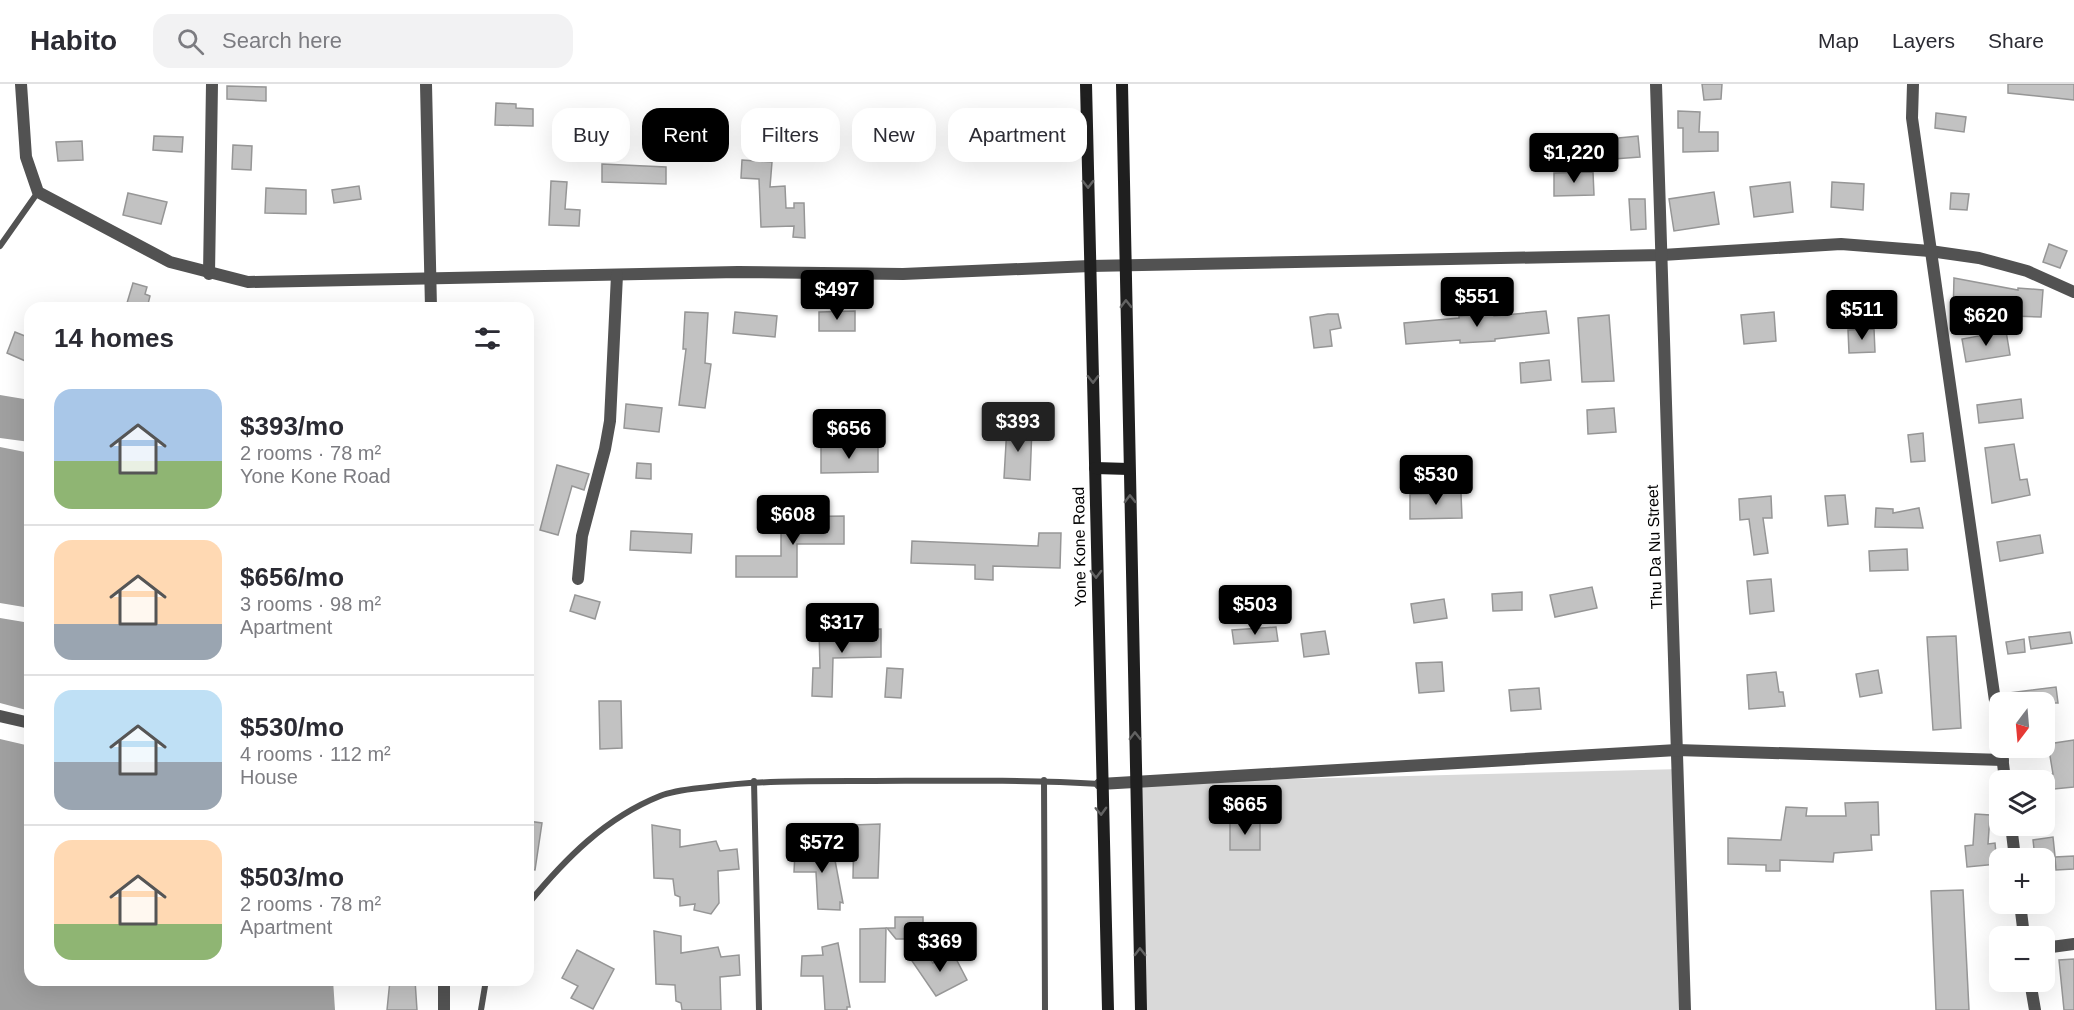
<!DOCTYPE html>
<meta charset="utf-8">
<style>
:root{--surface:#fff;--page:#f2f2f3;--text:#2b2b33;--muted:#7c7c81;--line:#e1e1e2;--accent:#000}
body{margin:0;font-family:Arial,sans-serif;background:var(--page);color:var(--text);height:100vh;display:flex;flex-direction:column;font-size:22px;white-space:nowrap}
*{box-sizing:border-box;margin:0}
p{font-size:20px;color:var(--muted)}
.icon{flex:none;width:33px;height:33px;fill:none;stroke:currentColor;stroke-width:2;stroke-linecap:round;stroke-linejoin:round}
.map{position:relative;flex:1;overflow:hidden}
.side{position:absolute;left:24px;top:218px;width:510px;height:684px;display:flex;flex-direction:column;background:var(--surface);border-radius:18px;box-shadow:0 6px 24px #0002}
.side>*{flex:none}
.top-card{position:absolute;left:552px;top:24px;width:570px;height:54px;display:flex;gap:12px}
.needle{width:39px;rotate:196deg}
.fabs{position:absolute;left:1989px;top:608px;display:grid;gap:12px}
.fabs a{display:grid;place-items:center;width:66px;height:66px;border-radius:12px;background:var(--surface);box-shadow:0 6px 24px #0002;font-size:30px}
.price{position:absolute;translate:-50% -51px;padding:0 14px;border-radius:6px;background:var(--accent);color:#fff;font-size:20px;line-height:39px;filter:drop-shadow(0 2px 3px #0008)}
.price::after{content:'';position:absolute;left:50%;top:36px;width:18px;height:14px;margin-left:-9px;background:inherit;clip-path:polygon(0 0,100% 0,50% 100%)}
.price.current{background:#222;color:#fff}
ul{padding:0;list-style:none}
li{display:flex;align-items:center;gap:18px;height:150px;padding:0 30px}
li+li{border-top:2px solid var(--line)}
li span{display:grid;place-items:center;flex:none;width:168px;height:120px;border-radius:18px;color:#555}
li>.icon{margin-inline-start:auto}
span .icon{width:72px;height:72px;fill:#fffc;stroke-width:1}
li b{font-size:26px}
h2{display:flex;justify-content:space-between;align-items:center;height:72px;padding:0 30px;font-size:26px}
.tag{padding:0 21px;border-radius:18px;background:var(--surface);box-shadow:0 6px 24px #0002;font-size:21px;line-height:54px}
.tag.current{background:var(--accent);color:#fff}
header{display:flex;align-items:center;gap:36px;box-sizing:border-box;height:84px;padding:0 30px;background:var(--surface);border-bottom:2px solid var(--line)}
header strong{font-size:28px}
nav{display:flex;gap:33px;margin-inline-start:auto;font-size:21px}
.search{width:420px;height:54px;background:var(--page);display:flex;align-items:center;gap:15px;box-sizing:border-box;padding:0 21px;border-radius:18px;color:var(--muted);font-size:22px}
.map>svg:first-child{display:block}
.green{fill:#d9d9d9}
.water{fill:#a0a0a0}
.building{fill:#c2c2c2;stroke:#969696;stroke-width:1.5}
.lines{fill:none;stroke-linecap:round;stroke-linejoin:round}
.lane{stroke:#525252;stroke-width:6}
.street{stroke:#525252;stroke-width:12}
.secondary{stroke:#1f1f1f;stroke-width:12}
.oneway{stroke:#626262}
.labels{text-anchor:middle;stroke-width:5;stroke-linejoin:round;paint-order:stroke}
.street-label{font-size:16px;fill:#000;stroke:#fff}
</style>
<header>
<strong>Habito</strong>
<div class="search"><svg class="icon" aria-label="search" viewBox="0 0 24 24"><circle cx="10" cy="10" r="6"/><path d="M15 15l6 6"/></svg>Search here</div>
<nav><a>Map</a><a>Layers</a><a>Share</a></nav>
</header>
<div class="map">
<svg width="2074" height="926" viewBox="0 0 2074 926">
<rect width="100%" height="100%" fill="#fff"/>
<!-- green -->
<polygon class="green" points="1681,685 1686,926 1141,926 1136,699"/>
<!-- water -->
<g class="water">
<polygon points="0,311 30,316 30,358 0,354"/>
<polygon points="0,363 30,369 30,524 0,519"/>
<polygon points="0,534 30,539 30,627 0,619"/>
<polygon points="0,655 30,662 30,896 333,896 335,926 0,926"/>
</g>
<!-- building -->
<g class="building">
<polygon points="1702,0 1722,0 1721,15 1704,16"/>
<polygon points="2008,0 2074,0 2074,16 2008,9"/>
<polygon points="227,2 266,3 266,17 227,15"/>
<polygon points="496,19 516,20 516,24 533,25 533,42 495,41"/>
<polygon points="1678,27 1700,28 1699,48 1718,48 1718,67 1683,68 1683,44 1678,44"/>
<polygon points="1936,29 1966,33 1964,48 1935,44"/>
<polygon points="154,52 183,53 182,68 153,66"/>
<polygon points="1638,52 1640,73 1600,76 1598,56"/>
<polygon points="82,57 83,76 58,77 56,58"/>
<polygon points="233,61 252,62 251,86 232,85"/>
<polygon points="742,76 772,78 770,103 785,102 786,124 794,124 794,119 804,119 805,154 793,153 794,142 761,143 759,95 741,94"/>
<polygon points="602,80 666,83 666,100 602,98"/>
<polygon points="1593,88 1594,111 1554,112 1554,89"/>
<polygon points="551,97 567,98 565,125 580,126 579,142 549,141"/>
<polygon points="1790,98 1793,128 1754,133 1750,103"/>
<polygon points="1832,98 1864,100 1863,126 1831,123"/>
<polygon points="359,102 361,115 334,119 332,106"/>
<polygon points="266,104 306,106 306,130 265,129"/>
<polygon points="1714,108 1719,140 1674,147 1669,115"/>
<polygon points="128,109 167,118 161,140 123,131"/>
<polygon points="1951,109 1969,110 1967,126 1950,125"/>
<polygon points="1629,115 1645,115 1646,145 1631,146"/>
<polygon points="2049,160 2067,167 2060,184 2043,178"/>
<polygon points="1954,194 2018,206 2018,204 2043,206 2041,233 1953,230"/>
<polygon points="133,199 147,203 145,210 150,212 147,224 133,224 134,221 127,219"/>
<polygon points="855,227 855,247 819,247 819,228"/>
<polygon points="1546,227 1549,249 1495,255 1495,257 1460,259 1460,256 1406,260 1404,239 1459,234 1459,232 1493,230 1494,232"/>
<polygon points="685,228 708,229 705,279 711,280 705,324 679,321 686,265 683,265"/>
<polygon points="735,228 777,232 775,253 733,249"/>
<polygon points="1774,228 1776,257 1744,260 1741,231"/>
<polygon points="1328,230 1338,230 1341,244 1330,246 1332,262 1314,264 1310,233"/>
<polygon points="1609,231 1614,297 1582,298 1578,234"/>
<polygon points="1874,245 1875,268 1849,269 1848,246"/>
<polygon points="2006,247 2010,271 1966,278 1962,255"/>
<polygon points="15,248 30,254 30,279 7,269"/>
<polygon points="1549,276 1551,296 1521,299 1520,279"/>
<polygon points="2021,315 2023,334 1979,339 1977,321"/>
<polygon points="626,320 662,324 659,348 624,344"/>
<polygon points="1614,324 1616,348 1588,350 1587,326"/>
<polygon points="1007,342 1032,343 1030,396 1004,394"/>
<polygon points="1923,349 1925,377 1911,378 1908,351"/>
<polygon points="2014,360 2020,396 2027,395 2030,411 1992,419 1985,364"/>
<polygon points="821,363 878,363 878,388 821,389"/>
<polygon points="637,379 651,380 651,395 636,394"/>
<polygon points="557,381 589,390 584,406 572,402 558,451 540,446"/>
<polygon points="1461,409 1462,434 1410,435 1410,410"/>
<polygon points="1845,411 1848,440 1828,442 1825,412"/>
<polygon points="1771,412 1772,434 1763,434 1768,469 1754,471 1749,435 1740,436 1739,415"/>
<polygon points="1876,424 1893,425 1893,429 1919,424 1923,444 1875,443"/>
<polygon points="844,432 844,460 797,460 797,493 736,493 736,472 781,472 781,433"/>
<polygon points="631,447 692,450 691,469 630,466"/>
<polygon points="1039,449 1061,449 1060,484 993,482 993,496 975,495 975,481 911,479 912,457 1038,462"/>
<polygon points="2040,451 2043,469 2000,477 1997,458"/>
<polygon points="1907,465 1908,486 1870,487 1869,467"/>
<polygon points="1771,495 1774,527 1750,530 1747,497"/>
<polygon points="1592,503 1597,524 1555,533 1550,511"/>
<polygon points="1522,508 1522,526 1493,527 1492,510"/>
<polygon points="575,511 600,518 595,535 570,527"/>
<polygon points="1444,515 1447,534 1414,539 1411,520"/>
<polygon points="1276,543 1278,557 1234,560 1232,546"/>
<polygon points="881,545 881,573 833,574 832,613 812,612 813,584 820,584 819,546"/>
<polygon points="1325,547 1329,570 1304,573 1301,550"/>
<polygon points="2070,548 2072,559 2031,565 2029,553"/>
<polygon points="1956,552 1961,644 1933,646 1927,553"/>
<polygon points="2024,555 2025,568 2008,570 2006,558"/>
<polygon points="1442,578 1444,607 1419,609 1416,579"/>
<polygon points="887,584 903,585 901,614 885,613"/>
<polygon points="1878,586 1882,609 1860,613 1856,590"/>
<polygon points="1776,588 1779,608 1783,608 1785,622 1749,625 1747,591"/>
<polygon points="2056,603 2058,619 2003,618 2002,610"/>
<polygon points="1539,604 1541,625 1511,627 1509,606"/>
<polygon points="599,617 621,617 622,664 600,665"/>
<polygon points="2074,656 2074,703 2044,706 2044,691 2053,690 2048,660"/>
<polygon points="1878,718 1879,751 1871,751 1872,766 1834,769 1833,778 1780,776 1780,787 1766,787 1766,781 1728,780 1728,754 1781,756 1786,723 1807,724 1806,732 1846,732 1845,719"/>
<polygon points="1975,730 1990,731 1988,760 1995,759 1997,780 1967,783 1965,762 1973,761"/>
<polygon points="528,737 542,739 535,786 528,785"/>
<rect x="1230" y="737" width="30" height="29"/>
<polygon points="880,740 878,794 853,794 854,741"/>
<polygon points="652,741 680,746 680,763 716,757 720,767 737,765 739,785 718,787 719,819 711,830 694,826 695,820 680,822 680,813 675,811 673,795 654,794"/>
<polygon points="2053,753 2055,772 2035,774 2033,756"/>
<polygon points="831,755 843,819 840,818 840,826 818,825 816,788 794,788 795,768 816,767 815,759"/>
<polygon points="2074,772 2074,785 2056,786 2055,773"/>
<polygon points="1963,806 1969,926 1936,926 1931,807"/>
<polygon points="895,833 923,833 923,855 896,855 887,844 895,844"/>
<polygon points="886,844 885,898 860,898 860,845"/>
<polygon points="654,847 681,852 681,869 718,863 721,873 739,871 740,891 720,893 721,926 682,926 681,919 676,917 675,901 656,900"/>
<polygon points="838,859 850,923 847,923 847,926 825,926 823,892 801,892 802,872 823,871 822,863"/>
<polygon points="577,866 614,885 593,925 571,914 578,902 562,894"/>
<polygon points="924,867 933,879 953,869 967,896 936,912 912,877"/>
<polygon points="2074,875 2074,926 2064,926 2059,876"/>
<polygon points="390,896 415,896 417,926 387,926"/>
</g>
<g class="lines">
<!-- lane -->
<g class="lane">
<polyline points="0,162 38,108"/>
<polyline points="1044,696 1045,926"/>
<polyline points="754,697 759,926"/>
<path d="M528,820C565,775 605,734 660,712C675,706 693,705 709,703C756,697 802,697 850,697C933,697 1016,695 1100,700"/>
<polyline points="481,926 486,896"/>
</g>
<!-- street -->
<g class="street">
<polyline points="21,0 26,73 38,108 170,178 248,198 738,188 903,190 1090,182 1662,171 1841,160 1930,167 1979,174 2027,187 2074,208"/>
<polyline points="426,0 431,224"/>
<polyline points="1656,0 1685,926"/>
<polyline points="1913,0 1912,34 2000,652"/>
<polyline points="209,190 212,0"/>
<polyline points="578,495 582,452 605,365 610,337 617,191"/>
<polyline points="0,632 30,639"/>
<polyline points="2001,663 2005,696"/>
<polyline points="1100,700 1677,666 2003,676"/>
<polyline points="2011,741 2015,774"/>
<polyline points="2020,819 2024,852"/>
<polyline points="2044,864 2074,860"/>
<polyline points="444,896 444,926"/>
<polyline points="2030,897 2035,926"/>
</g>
<!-- secondary -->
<g class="secondary">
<polyline points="1086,0 1108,926"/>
<polyline points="1122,0 1141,926"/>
<polyline points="1095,384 1129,385"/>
</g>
</g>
<!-- one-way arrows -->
<defs><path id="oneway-chevron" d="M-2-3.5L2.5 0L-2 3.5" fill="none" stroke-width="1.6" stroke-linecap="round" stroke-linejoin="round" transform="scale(1.5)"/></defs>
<g class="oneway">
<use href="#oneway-chevron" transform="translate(1088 100) rotate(89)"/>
<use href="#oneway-chevron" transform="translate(1126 220) rotate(-91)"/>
<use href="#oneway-chevron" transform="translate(1093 295) rotate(89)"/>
<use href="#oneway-chevron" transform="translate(1130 415) rotate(-91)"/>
<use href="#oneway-chevron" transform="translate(1096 490) rotate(89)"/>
<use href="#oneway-chevron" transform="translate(1135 652) rotate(-91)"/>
<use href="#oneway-chevron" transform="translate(1101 727) rotate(88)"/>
<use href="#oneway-chevron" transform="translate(1140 868) rotate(-91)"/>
</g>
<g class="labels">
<!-- street labels -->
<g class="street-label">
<text transform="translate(1079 463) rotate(-91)" y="6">Yone Kone Road</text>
<text transform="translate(1654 463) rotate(-92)" y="6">Thu Da Nu Street</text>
</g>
</g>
</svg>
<div class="fabs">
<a><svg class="needle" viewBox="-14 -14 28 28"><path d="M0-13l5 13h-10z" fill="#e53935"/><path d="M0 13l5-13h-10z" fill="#7c7c81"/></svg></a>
<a><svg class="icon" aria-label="layers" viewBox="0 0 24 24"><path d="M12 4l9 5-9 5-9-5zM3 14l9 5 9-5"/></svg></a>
<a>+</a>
<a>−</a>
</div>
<b class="price" style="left:1574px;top:100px">$1,220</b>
<b class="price" style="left:837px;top:237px">$497</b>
<b class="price" style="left:1477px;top:244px">$551</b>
<b class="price" style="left:1862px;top:257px">$511</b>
<b class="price" style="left:1986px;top:263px">$620</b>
<b class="price current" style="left:1018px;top:369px">$393</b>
<b class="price" style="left:849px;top:376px">$656</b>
<b class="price" style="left:1436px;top:422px">$530</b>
<b class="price" style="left:793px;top:462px">$608</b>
<b class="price" style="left:1255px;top:552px">$503</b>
<b class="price" style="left:842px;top:570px">$317</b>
<b class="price" style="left:1245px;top:752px">$665</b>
<b class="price" style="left:822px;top:790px">$572</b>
<b class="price" style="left:940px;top:889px">$369</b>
<div class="top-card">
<a class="tag">Buy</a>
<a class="tag current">Rent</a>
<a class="tag">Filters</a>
<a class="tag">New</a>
<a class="tag">Apartment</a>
</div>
<section class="side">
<h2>14 homes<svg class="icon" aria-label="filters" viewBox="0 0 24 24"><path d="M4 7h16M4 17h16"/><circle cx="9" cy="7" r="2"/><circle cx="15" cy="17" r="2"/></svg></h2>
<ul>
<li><span style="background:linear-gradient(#a9c7e8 60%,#8fb573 0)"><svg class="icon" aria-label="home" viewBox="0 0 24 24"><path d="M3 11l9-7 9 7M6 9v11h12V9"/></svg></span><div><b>$393/mo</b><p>2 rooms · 78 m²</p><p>Yone Kone Road</p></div></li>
<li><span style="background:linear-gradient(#ffd9b3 70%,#9aa5b1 0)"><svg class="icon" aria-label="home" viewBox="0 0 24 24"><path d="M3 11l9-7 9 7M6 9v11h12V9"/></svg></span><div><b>$656/mo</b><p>3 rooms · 98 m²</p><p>Apartment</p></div></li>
<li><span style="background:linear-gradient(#bfe0f5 60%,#9aa5b1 0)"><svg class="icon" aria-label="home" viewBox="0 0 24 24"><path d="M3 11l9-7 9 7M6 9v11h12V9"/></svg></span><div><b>$530/mo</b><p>4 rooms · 112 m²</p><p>House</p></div></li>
<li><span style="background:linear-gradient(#ffd9b3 70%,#8fb573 0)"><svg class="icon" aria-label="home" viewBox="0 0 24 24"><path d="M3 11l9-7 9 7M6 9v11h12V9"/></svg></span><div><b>$503/mo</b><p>2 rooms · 78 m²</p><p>Apartment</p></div></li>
</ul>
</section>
</div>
